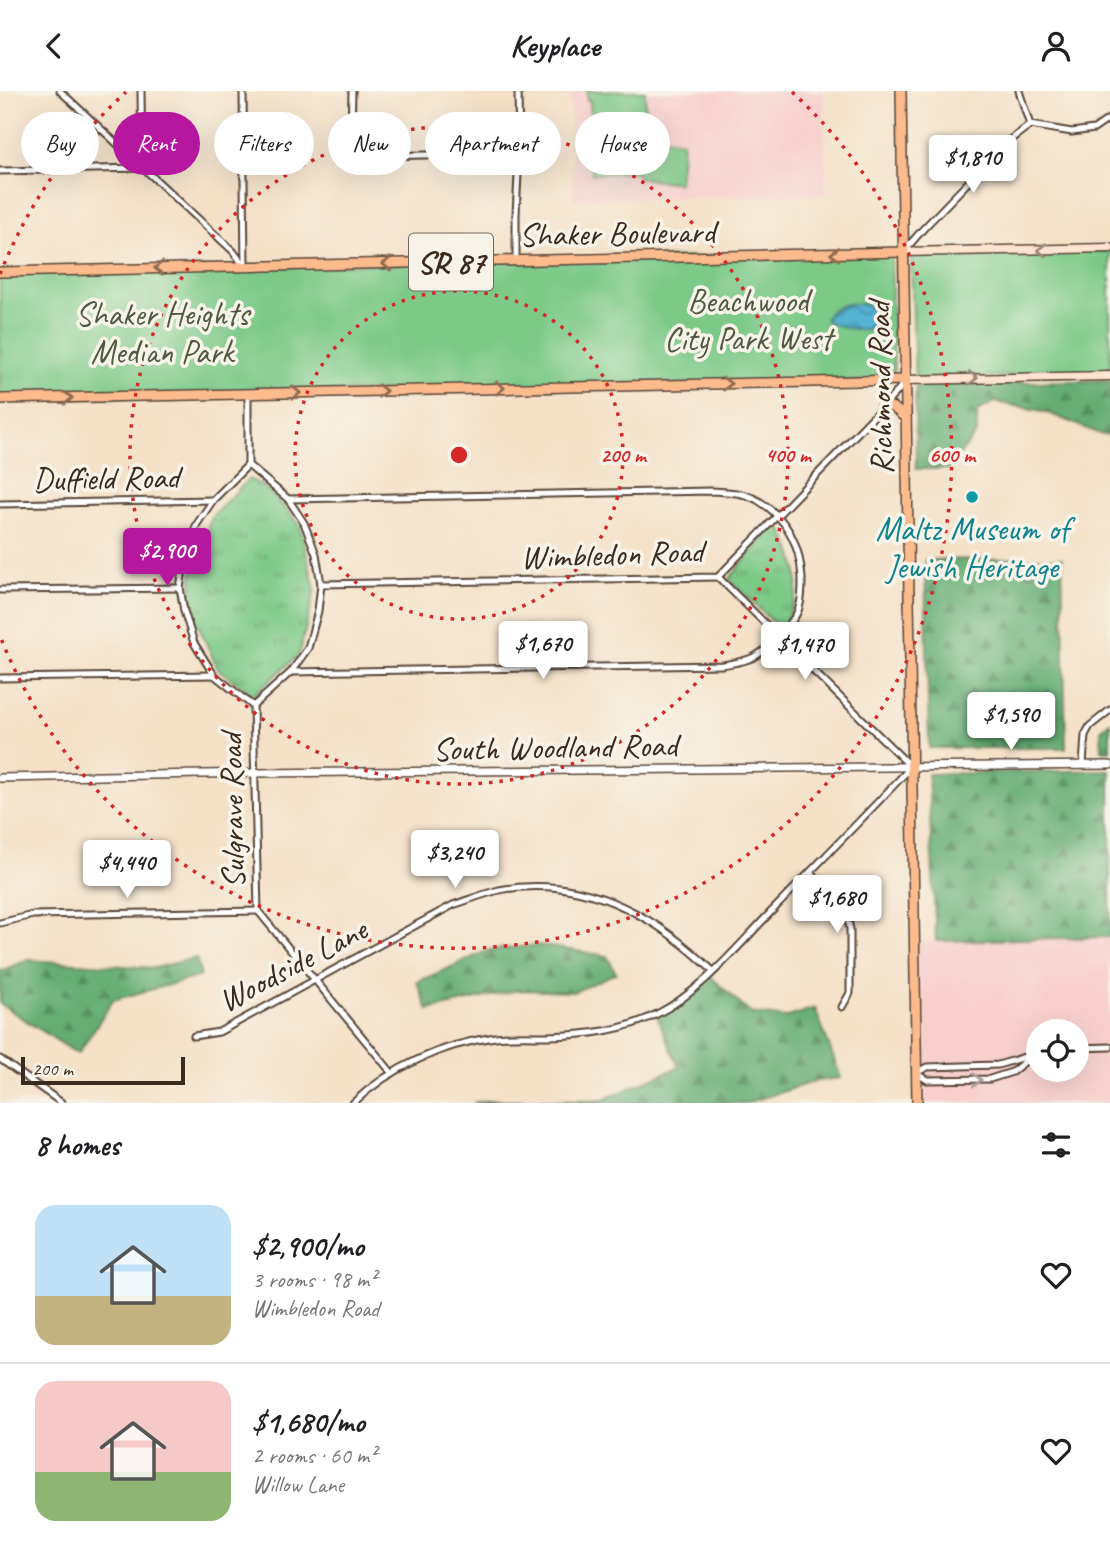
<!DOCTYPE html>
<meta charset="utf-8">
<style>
:root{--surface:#fff;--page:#f6f6f6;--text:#202124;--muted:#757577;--line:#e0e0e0;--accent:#b5179e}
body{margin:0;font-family:Caveat,sans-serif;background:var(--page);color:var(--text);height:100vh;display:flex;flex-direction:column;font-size:26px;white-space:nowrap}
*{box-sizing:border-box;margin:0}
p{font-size:23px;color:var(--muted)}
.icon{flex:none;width:38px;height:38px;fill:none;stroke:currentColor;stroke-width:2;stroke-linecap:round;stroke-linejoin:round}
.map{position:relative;height:1012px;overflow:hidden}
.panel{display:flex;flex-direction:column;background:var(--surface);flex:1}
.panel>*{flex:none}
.top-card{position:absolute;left:21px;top:21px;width:700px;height:63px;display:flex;gap:14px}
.controls{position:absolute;left:1026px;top:928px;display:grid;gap:14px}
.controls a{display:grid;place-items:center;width:63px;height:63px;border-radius:50%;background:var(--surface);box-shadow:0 7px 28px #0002;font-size:35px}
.scale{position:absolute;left:21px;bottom:18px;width:164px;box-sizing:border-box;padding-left:7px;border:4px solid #3b2a1e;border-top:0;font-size:19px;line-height:24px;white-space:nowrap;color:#3b2a1e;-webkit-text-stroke:5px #f7f3e8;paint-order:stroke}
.price{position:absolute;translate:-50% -60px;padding:0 16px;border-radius:7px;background:#fff;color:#222;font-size:23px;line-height:46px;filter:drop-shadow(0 2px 4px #0008)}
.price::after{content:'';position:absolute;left:50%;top:42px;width:21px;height:16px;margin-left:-10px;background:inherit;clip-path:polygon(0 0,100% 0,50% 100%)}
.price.current{background:var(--accent);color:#fff}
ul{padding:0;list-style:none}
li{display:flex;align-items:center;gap:21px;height:175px;padding:0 35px}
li+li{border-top:2px solid var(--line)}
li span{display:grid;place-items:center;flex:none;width:196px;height:140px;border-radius:21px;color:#555}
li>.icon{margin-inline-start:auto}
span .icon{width:84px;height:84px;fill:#fffc;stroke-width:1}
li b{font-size:30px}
h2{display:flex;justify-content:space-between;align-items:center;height:84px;padding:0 35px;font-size:30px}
.pill{padding:0 24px;border-radius:32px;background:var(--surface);box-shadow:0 7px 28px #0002;font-size:24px;line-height:63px}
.pill.current{background:var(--accent);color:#fff}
header{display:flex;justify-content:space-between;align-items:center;height:91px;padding:0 35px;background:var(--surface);font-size:32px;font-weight:700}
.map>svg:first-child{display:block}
.built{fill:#f7d0ce;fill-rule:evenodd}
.grass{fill:url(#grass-tufts);stroke:#5c7a53;stroke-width:2}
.forest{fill:url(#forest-firs);stroke:#506c49;stroke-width:2}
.green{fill:#7cc988;stroke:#5c7a53;stroke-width:2}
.water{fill:url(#water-waves);stroke:#486e79;stroke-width:2}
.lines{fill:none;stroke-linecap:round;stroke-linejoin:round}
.minor-casing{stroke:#574538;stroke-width:9}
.tertiary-casing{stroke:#574538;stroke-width:10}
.secondary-casing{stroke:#574538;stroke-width:11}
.primary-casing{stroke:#574538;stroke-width:12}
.minor{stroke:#fff;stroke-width:5}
.tertiary{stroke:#fff;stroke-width:7}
.secondary{stroke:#fde4d1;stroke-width:8}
.primary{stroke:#fbbb8d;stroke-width:9}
.oneway{stroke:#9c8778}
.oneway2{stroke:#916b50}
.oneway3{stroke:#a79f9a}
.ring{fill:none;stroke:#d62828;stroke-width:3.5;stroke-dasharray:3.5 7}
.culture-dot{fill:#0f9aa8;stroke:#f7f3e8;stroke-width:2.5}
.labels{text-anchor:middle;stroke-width:7;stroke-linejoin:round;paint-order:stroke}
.shield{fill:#f7f3e8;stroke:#73665b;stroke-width:2}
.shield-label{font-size:32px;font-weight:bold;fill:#3b2a1e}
.street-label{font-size:33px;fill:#3b2a1e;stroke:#f7f3e8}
.park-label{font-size:33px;fill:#4e5a3e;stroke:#f7f3e8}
.culture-label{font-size:33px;fill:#0d838f;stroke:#f7f3e8}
.centre{fill:#d62828;stroke:#f7f3e8;stroke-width:3.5}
.ring-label{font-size:21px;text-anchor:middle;font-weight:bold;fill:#d62828;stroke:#f7f3e8;stroke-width:7;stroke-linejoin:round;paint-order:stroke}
</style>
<header><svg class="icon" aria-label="back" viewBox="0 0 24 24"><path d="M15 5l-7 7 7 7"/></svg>Keyplace<svg class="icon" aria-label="person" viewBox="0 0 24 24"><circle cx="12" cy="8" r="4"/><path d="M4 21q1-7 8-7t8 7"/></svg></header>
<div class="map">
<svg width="1110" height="1012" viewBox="0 0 1110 1012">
<defs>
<pattern id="grass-tufts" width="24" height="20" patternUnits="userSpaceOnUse" patternTransform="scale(1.75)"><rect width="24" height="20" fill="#7cc988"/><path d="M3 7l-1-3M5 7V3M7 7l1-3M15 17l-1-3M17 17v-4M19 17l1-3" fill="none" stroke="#67a36f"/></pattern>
<pattern id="forest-firs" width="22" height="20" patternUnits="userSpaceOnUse" patternTransform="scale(1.75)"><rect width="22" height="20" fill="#65ad74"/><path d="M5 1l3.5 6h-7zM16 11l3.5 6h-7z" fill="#548d5f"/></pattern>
<pattern id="water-waves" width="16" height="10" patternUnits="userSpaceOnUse" patternTransform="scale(1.75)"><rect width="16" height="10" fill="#55b3d4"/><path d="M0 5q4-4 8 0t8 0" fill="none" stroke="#4892ab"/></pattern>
</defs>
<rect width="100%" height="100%" fill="#f7f3e8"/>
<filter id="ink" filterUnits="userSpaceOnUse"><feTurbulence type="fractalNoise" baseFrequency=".0143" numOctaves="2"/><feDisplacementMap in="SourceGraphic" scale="14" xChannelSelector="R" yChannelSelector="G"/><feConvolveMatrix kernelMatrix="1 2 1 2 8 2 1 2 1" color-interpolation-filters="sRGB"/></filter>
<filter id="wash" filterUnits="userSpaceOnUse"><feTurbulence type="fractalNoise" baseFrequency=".00686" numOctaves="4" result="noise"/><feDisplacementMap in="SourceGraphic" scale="28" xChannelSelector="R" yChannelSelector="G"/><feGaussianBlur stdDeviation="1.57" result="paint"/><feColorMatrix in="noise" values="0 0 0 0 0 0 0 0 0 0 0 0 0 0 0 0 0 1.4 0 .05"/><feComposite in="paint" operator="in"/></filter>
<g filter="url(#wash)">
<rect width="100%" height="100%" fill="#f4e1c8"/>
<!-- built -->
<g class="built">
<polygon points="570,0 824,0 826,104 573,108"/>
<path d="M1110,846V1012H917L914,851ZM1038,940H1076V978H1038Z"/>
</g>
<!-- grass -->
<g class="grass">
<polygon points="249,388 265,396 300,434 315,499 299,564 253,604 218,578 190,516 192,484 212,425"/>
<path d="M777,430C791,454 803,481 795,509C792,519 785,530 781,539L729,488Z"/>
</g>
<!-- forest -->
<g class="forest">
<polygon points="1110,289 1110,344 1103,344 1043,320 995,311 977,320 977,342 948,378 916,378 915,301 916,296 919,294"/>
<polygon points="1062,467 1066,657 929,657 925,469"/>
<polygon points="1110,631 1110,660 1102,660 1101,639"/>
<polygon points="1110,679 1110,846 936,850 928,683"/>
<polygon points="539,854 607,865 616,882 574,901 518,899 428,919 417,891 489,859"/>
<polygon points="196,867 201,885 113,909 78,963 0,913 0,880 28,869 155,877"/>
<polygon points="709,884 750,922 785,927 815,917 841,987 816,990 747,1012 473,1012 490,1009 602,1009 679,976 656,923 674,913"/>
</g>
<!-- green -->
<g class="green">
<polygon points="587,0 645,0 646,53 664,47 683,50 679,92 639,87 636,81 592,83 590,9 587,9"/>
<polygon points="1110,160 1110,283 915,287 911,169 913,164"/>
<polygon points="891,162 894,284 892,289 0,308 0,181"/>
</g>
<!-- water -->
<path class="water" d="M848,213C859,213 874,211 875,226C875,230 875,233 871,236C863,242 836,235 827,230L826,227C830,218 840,215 848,213Z"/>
</g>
<g filter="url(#ink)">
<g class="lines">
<defs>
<g id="minor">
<polyline points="60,0 233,160 245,176"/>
<polyline points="243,0 245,176"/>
<path d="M352,0C352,13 349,47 358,56C363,62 371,64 379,65L519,62"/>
<polyline points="1019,0 1030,34"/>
<polyline points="0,80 142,77 141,0"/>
<polyline points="904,160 924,137 1006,52 1030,34 1072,41 1094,38 1110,27"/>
<polyline points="516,170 516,124 519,62 518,0"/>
<polyline points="248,303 248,374 288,408 304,432 316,463 321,493 318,520 308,557 291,581 253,615"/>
<polyline points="248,374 213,409 197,433 186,460 180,497 184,520 194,552 214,584 253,615"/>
<path d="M288,408L712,400C728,401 744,401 759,410C787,427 800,455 802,487C802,499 802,513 796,524C786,540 770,557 754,566C744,571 733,572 722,574L291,581"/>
<polyline points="0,413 213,409"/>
<polyline points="321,493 718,486 897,301 903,292"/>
<polyline points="0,499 180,497"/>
<polyline points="0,587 214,584"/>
<polyline points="253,615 258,820 392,982"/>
<polyline points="1083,674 1085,644 1090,635 1110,619"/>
<polyline points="810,781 839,810 846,822 850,838 850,902 842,916"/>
<polyline points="0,832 33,824 258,820"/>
<path d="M194,945L219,941L453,814C468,809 483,803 499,799C582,783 655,824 713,880"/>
<polyline points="1076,957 1110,956"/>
<polyline points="1033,964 1012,981 990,988 927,989 916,982 927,976 998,974 1038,962"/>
<polyline points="0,968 62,1012"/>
<path d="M353,1012C391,976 443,953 495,946C513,944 531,945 548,945C586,944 623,940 657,923C701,901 737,856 771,821C818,773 865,725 911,676L718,486"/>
</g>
<polyline id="tertiary" points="0,687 254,682 1110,674"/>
<g id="secondary">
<polyline points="903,161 1110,157"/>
<polyline points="905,289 1110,285"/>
</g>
<g id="primary">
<polyline points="901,0 917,1012"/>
<polyline points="0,181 903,161"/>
<polyline points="0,308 905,289"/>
<path d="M881,316C893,313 898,320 906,328"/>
</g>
</defs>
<!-- minor casing -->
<use href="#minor" class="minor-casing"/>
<!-- tertiary casing -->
<use href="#tertiary" class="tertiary-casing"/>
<!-- secondary casing -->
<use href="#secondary" class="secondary-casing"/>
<!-- primary casing -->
<use href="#primary" class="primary-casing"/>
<!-- minor -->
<use href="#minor" class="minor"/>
<!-- tertiary -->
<use href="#tertiary" class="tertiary"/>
<!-- secondary -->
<use href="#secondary" class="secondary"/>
<!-- primary -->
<use href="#primary" class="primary"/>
</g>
<!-- one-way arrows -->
<defs><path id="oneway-chevron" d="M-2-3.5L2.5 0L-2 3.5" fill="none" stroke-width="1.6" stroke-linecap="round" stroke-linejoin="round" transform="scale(1.75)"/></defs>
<g class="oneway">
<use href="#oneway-chevron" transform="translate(1042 159) rotate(179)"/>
<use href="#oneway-chevron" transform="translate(973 287) rotate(-1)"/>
</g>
<g class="oneway2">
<use href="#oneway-chevron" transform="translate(835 163) rotate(179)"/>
<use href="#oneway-chevron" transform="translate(387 173) rotate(179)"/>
<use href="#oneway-chevron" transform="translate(159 177) rotate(179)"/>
<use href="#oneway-chevron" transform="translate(727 293) rotate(-1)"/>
<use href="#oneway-chevron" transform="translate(500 297) rotate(-1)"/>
<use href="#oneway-chevron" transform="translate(382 300) rotate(-1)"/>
<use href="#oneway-chevron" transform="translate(296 302) rotate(-1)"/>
<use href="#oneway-chevron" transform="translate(68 307) rotate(-1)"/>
</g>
<use class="oneway3" href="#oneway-chevron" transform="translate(977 989)"/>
</g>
<!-- distance rings -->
<g class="ring">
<circle cx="459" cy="364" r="164"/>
<circle cx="459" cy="364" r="329"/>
<path d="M0 183A493 493 0 0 1 126 1M792 1A493 493 0 1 1 0 545"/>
</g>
<!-- markers -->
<circle class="culture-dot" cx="972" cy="406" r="7"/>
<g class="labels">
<!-- shield labels -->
<rect class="shield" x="409" y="142.5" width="84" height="57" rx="5"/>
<g class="shield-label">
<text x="451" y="182">SR 87</text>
</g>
<!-- street labels -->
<g class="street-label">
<text transform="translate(617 141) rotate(-1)" y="12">Shaker Boulevard</text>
<text transform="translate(879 297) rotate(-91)" y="12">Richmond Road</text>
<text transform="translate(106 386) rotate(-1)" y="12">Duffield Road</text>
<text transform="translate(612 462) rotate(-2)" y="12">Wimbledon Road</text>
<text transform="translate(555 655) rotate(-1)" y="12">South Woodland Road</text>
<text transform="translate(231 720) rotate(-91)" y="12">Sulgrave Road</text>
<text transform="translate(292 873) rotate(-28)" y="12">Woodside Lane</text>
</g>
<!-- park labels -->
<g class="park-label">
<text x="748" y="221">Beachwood<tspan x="748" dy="38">City Park West</tspan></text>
<text x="162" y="234">Shaker Heights<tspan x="162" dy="38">Median Park</tspan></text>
</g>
<!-- culture labels -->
<g class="culture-label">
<text x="972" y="449">Maltz Museum of<tspan x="972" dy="38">Jewish Heritage</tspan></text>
</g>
</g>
<circle cx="459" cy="364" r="10" class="centre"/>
<g class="ring-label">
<text x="623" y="371">200 m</text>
<text x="788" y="371">400 m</text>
<text x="952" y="371">600 m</text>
</g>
</svg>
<div class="controls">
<a><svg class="icon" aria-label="locate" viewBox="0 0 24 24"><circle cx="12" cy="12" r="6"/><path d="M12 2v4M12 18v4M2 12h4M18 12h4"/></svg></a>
</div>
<div class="scale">200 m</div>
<b class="price" style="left:973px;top:104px">$1,810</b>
<b class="price current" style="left:167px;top:497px">$2,900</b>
<b class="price" style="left:543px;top:590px">$1,670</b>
<b class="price" style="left:805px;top:591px">$1,470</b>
<b class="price" style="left:1011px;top:661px">$1,590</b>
<b class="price" style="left:455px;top:799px">$3,240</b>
<b class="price" style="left:127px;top:809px">$4,440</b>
<b class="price" style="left:837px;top:844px">$1,680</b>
<div class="top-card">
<a class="pill">Buy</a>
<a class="pill current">Rent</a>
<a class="pill">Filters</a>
<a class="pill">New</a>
<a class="pill">Apartment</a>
<a class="pill">House</a>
</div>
</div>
<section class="panel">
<h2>8 homes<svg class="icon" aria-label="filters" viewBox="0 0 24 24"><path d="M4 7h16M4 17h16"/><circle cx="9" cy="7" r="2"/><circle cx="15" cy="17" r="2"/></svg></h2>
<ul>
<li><span style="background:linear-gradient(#bfe0f5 65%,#c2b280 0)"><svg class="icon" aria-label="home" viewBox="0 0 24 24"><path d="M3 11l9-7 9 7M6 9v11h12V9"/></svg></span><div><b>$2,900/mo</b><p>3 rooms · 98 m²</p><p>Wimbledon Road</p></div><svg class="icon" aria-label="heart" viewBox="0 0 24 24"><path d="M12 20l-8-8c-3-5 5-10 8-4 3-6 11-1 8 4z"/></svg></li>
<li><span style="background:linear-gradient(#f6c9c9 65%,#8fb573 0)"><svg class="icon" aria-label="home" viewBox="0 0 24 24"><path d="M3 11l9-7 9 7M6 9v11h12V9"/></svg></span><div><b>$1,680/mo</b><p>2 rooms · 60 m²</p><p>Willow Lane</p></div><svg class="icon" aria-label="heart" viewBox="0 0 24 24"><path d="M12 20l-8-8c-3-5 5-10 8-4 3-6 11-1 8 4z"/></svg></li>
</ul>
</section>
